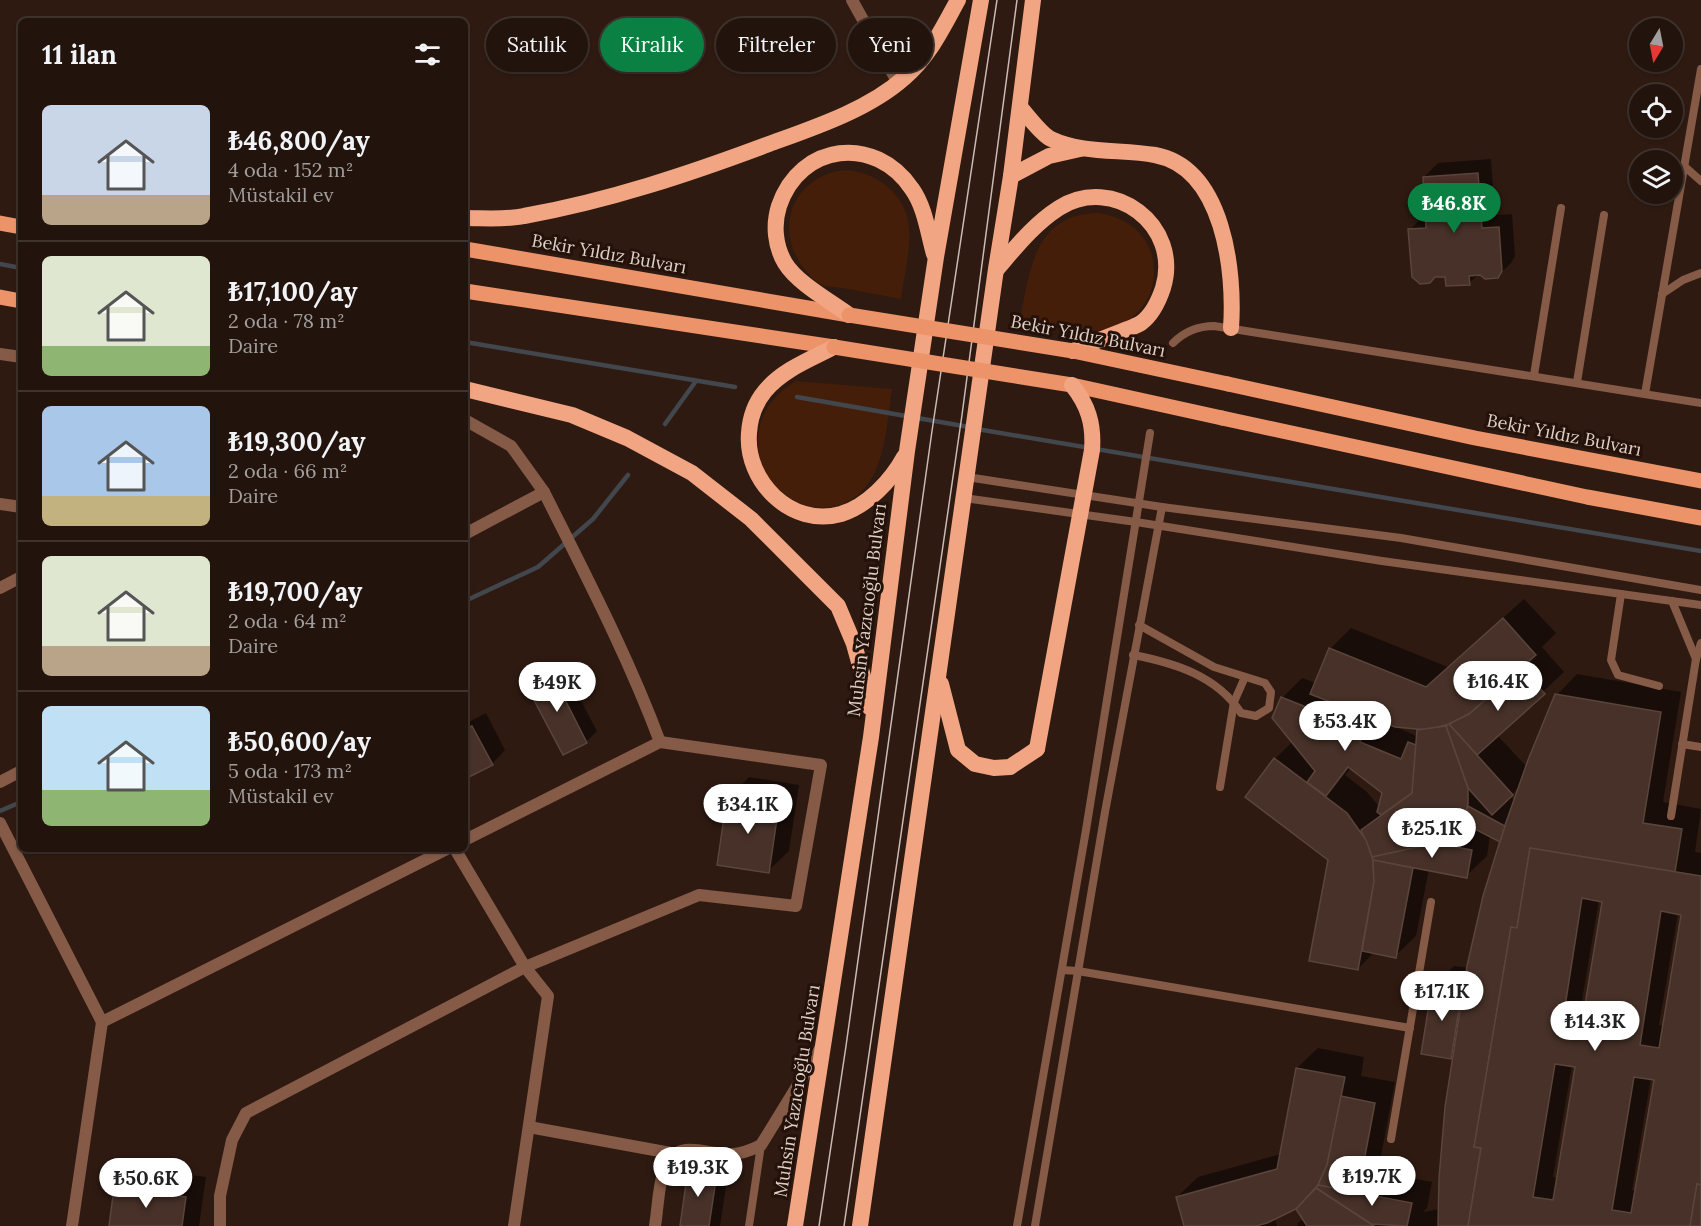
<!DOCTYPE html>
<html lang="tr">
<meta charset="utf-8">
<style>
:root{--surface:#22140d;--page:#2a1d16;--text:#f1f3f6;--muted:#a29e9d;--line:#3f332e;--accent:#0b8043}
body{margin:0;font-family:Lora,serif;background:var(--page);color:var(--text);height:100vh;display:flex;flex-direction:column;font-size:22px;white-space:nowrap}
*{box-sizing:border-box;margin:0}
p{font-size:20px;color:var(--muted)}
.icon{flex:none;width:33px;height:33px;fill:none;stroke:currentColor;stroke-width:2;stroke-linecap:round;stroke-linejoin:round}
.map{position:relative;flex:1;overflow:hidden}
.sheet{position:absolute;left:18px;top:18px;width:450px;height:834px;display:flex;flex-direction:column;background:var(--surface);border-radius:9px;box-shadow:0 2px 4px #0004,0 0 0 2px var(--line)}
.sheet>*{flex:none}
.top-card{position:absolute;left:486px;top:18px;width:570px;height:54px;display:flex;gap:12px}
.needle{width:39px;rotate:190deg}
.tools{position:absolute;left:1629px;top:18px;display:grid;gap:12px}
.tools a{display:grid;place-items:center;width:54px;height:54px;border-radius:50%;background:var(--surface);box-shadow:0 2px 4px #0004,0 0 0 2px var(--line);font-size:30px}
.price{position:absolute;translate:-50% -51px;padding:0 14px;border-radius:21px;background:#fff;color:#222;font-size:20px;line-height:39px;filter:drop-shadow(0 2px 3px #0008)}
.price::after{content:'';position:absolute;left:50%;top:36px;width:18px;height:14px;margin-left:-9px;background:inherit;clip-path:polygon(0 0,100% 0,50% 100%)}
.price.active{background:var(--accent);color:#fff}
ul{padding:0;list-style:none}
li{display:flex;align-items:center;gap:18px;height:150px;padding:0 24px}
li+li{border-top:2px solid var(--line)}
li span{display:grid;place-items:center;flex:none;width:168px;height:120px;border-radius:9px;color:#555}
li>.icon{margin-inline-start:auto}
span .icon{width:72px;height:72px;fill:#fffc;stroke-width:1}
li b{font-size:26px}
h2{display:flex;justify-content:space-between;align-items:center;height:72px;padding:0 24px;font-size:26px}
.chip{padding:0 21px;border-radius:27px;background:var(--surface);box-shadow:0 2px 4px #0004,0 0 0 2px var(--line);font-size:21px;line-height:54px}
.chip.active{background:var(--accent);color:#fff}
.map>svg:first-child{display:block}
.green{fill:#451e09}
.shadow{fill:#0007;fill-rule:evenodd}
.lines{fill:none;stroke-linecap:round;stroke-linejoin:round}
.stream{stroke:#42474d;stroke-width:4.5}
.building{fill:#473128;stroke:#5b453b;stroke-width:1.5;fill-rule:evenodd}
.service{stroke:#855a46;stroke-width:8}
.minor{stroke:#855a46;stroke-width:12}
.primary{stroke:#ec9369;stroke-width:15}
.trunk{stroke:#f2a582;stroke-width:16}
.tram{stroke:#c9bbb3;stroke-width:1.5}
.primary-bridge{stroke:#ec9369;stroke-width:15}
.trunk-bridge{stroke:#f2a582;stroke-width:16}
.labels{text-anchor:middle;stroke-width:6;stroke-linejoin:round;paint-order:stroke}
.street-label{font-size:18px;fill:#ddcfc8;stroke:#241109}
</style>
<div class="map">
<svg width="1701" height="1226" viewBox="0 0 1701 1226">
<rect width="100%" height="100%" fill="#2e1a11"/>
<!-- green -->
<g class="green">
<path d="M846,170C877,172 907,195 909,228C911,251 904,276 901,299C882,295 862,292 843,288C836,287 826,287 820,284C813,280 806,271 801,264C773,224 797,174 846,170Z"/>
<path d="M1097,213C1177,222 1171,329 1091,331L1020,319C1030,270 1034,215 1097,213Z"/>
<path d="M796,381L892,389C888,415 886,451 874,474C839,541 748,499 759,430C763,408 777,392 796,381Z"/>
</g>
<!-- shadow -->
<g class="shadow">
<polygon points="1491,159 1495,215 1512,214 1515,256 1511,263 1497,277 1479,274 1469,283 1446,275 1410,230 1423,216 1427,216 1424,177 1438,163"/>
<path d="M1524,599L1556,633L1542,647L1564,672L1497,735L1527,767L1557,695L1577,674L1681,692L1663,802L1701,809L1695,852L1701,853V1226H1298L1297,1224L1304,1218L1296,1207L1275,1219L1277,1226H1185L1177,1197L1198,1177L1281,1154L1297,1068L1318,1048L1364,1057L1361,1076L1395,1082L1378,1172L1432,1182L1427,1208L1423,1212L1440,1209L1453,1058L1423,1053L1433,987L1454,966L1469,968L1501,841L1490,836L1487,856L1466,876L1429,869L1416,936L1395,956L1374,952L1358,969L1330,859L1247,797L1275,759L1293,741L1282,698L1302,678L1316,683L1330,649L1351,628L1448,667ZM1299,703L1350,724L1349,726L1299,706ZM1393,725L1419,729L1418,734L1416,736ZM1351,768L1384,792L1380,808L1367,792L1345,775ZM1520,786L1515,800L1509,797ZM1462,821L1471,826L1459,824ZM1599,900H1604L1585,1012H1580ZM1678,913H1682L1664,1026L1659,1025ZM1572,1065H1576L1558,1178L1553,1177ZM1651,1078L1655,1079L1637,1191L1632,1190Z"/>
<polygon points="561,663 597,731 586,742 564,753 528,685 538,675"/>
<polygon points="486,713 505,750 492,764 465,778 465,724"/>
<polygon points="749,777 799,785 789,851 768,871 729,798"/>
<polygon points="703,1156 730,1160 720,1226 681,1226 690,1170"/>
<polygon points="136,1168 206,1177 199,1226 110,1226 116,1188"/>
</g>
<g class="lines">
<!-- stream -->
<g class="stream">
<polyline points="0,264 21,268"/>
<polyline points="465,342 735,387"/>
<polyline points="797,397 969,427"/>
<polyline points="665,424 696,381"/>
<polyline points="977,429 1701,551"/>
<polyline points="465,601 538,567 593,519 628,475"/>
<polyline points="0,811 21,802"/>
</g>
</g>
<!-- building -->
<g class="building">
<polygon points="1478,173 1482,228 1499,227 1502,271 1498,278 1485,279 1480,275 1469,276 1470,285 1446,286 1445,277 1435,277 1430,283 1420,284 1412,277 1408,229 1426,228 1423,177"/>
<polygon points="1503,618 1536,655 1469,714 1449,724 1428,730 1395,727 1310,694 1329,648 1426,687"/>
<polygon points="1522,668 1545,694 1477,755 1449,724 1469,714"/>
<polygon points="551,672 587,743 563,755 526,685"/>
<polygon points="1555,694 1661,712 1643,823 1682,829 1675,872 1530,848 1517,928 1511,927 1474,1147 1481,1148 1468,1226 1438,1226 1439,1178 1445,1107 1467,966 1483,896 1504,828 1528,760"/>
<polygon points="1281,697 1343,722 1348,709 1370,718 1360,742 1401,759 1408,742 1416,745 1412,793 1381,815 1377,812 1382,793 1348,767 1326,796 1307,782 1315,771 1272,718"/>
<polygon points="1449,724 1513,795 1492,815 1468,788 1446,726"/>
<polygon points="472,726 493,765 465,779 465,729"/>
<polygon points="1446,726 1468,788 1468,804 1463,819 1450,835 1436,843 1372,857 1361,830 1412,793 1417,730"/>
<polygon points="1274,758 1347,813 1366,840 1373,860 1374,882 1358,970 1309,961 1328,860 1245,797"/>
<polygon points="727,797 779,805 769,873 717,865"/>
<polygon points="1468,806 1505,826 1500,842 1461,822"/>
<polygon points="1436,843 1472,850 1467,878 1373,860 1372,857"/>
<path d="M1530,848L1701,876V1185L1697,1184L1690,1226H1468L1481,1148L1474,1147L1511,927L1517,928ZM1582,898L1602,902L1580,1035L1561,1032ZM1661,911L1681,915L1659,1048L1640,1045ZM1555,1064L1575,1067L1553,1200L1533,1197ZM1634,1077L1654,1080L1631,1213L1612,1210Z"/>
<polygon points="1373,860 1413,868 1396,958 1362,951 1374,882"/>
<polygon points="1432,986 1462,991 1451,1059 1421,1054"/>
<polygon points="1296,1068 1345,1077 1327,1165 1318,1185 1296,1209 1267,1223 1256,1226 1184,1226 1176,1197 1277,1169"/>
<polygon points="1341,1096 1375,1103 1358,1193 1318,1185 1327,1165"/>
<polygon points="688,1169 717,1173 709,1226 680,1226"/>
<polygon points="1697,1184 1701,1185 1701,1226 1690,1226"/>
<polygon points="1318,1185 1412,1203 1407,1226 1371,1224 1316,1188"/>
<polygon points="114,1188 186,1197 182,1226 109,1226"/>
<polygon points="1316,1188 1371,1224 1374,1226 1307,1226 1296,1209"/>
</g>
<g class="lines">
<!-- service -->
<g class="service">
<polyline points="1684,166 1701,181"/>
<polyline points="1662,294 1683,280 1701,273"/>
<path d="M1173,343C1185,331 1198,326 1214,326L1701,403"/>
<polyline points="1534,375 1561,208"/>
<polyline points="1577,382 1604,215"/>
<polyline points="1645,394 1701,69"/>
<polyline points="967,477 1162,507 1401,538 1701,590"/>
<polyline points="964,498 1136,522 1382,561 1701,605"/>
<polyline points="1621,594 1611,660 1618,675 1659,686"/>
<polyline points="1672,601 1696,659"/>
<path d="M1133,655C1175,663 1217,676 1241,713L1256,716L1269,708L1271,692L1265,683L1214,667L1139,625"/>
<polyline points="1682,744 1701,747"/>
<polyline points="1220,787 1234,702 1245,677"/>
<polyline points="1671,816 1696,659 1701,643"/>
<polyline points="1062,970 1078,971 1410,1028"/>
<polyline points="1391,1139 1431,902"/>
<polyline points="749,1226 761,1145"/>
<polyline points="1017,1226 1086,830 1150,433"/>
<polyline points="1035,1226 1105,812 1162,507"/>
</g>
<!-- minor -->
<g class="minor">
<polyline points="852,0 898,83"/>
<polyline points="0,354 21,357"/>
<polyline points="465,420 511,446 544,492"/>
<polyline points="0,504 21,507"/>
<path d="M465,534L544,492C585,574 628,656 660,742"/>
<polyline points="0,588 21,577"/>
<polyline points="0,782 21,771"/>
<polyline points="0,823 102,1022"/>
<polyline points="465,840 660,742 821,765 796,906 699,895 525,967 548,996 514,1226"/>
<polyline points="529,1127 676,1154"/>
<polyline points="72,1226 102,1022 447,849"/>
<polyline points="220,1226 220,1196 232,1140 246,1113 525,967 455,849"/>
<path d="M655,1226C658,1208 658,1187 664,1170C675,1138 702,1153 725,1154C738,1155 750,1151 761,1145L820,1049"/>
</g>
<!-- primary -->
<g class="primary">
<polyline points="0,223 21,227"/>
<polyline points="465,249 849,315"/>
<polyline points="465,291 834,347"/>
<polyline points="0,297 21,301"/>
<polyline points="1228,384 1475,438 1701,481"/>
<polyline points="1222,418 1587,497 1701,518"/>
</g>
<!-- trunk -->
<g class="trunk">
<path d="M1020,107C1027,115 1042,135 1051,139C1083,154 1121,149 1155,155C1224,168 1235,272 1231,328"/>
<polyline points="1011,176 1049,156 1080,149"/>
<path d="M465,218C484,218 505,220 524,216C608,201 689,174 769,144C813,128 868,110 904,78C929,57 942,29 958,0"/>
<path d="M997,269C1016,247 1034,224 1059,208C1113,174 1182,225 1163,288C1159,300 1152,315 1141,323C1135,327 1126,329 1120,332C1104,338 1089,344 1073,351"/>
<path d="M849,315C830,301 797,283 785,263C775,246 773,225 779,206C800,143 875,134 912,189C925,207 928,233 934,254"/>
<path d="M834,347C811,359 782,370 765,391C755,403 750,417 749,433C745,481 791,528 841,514C867,506 891,481 904,457"/>
<polyline points="465,389 572,415 627,438 692,473 751,519 838,606 854,644 867,691 869,707"/>
<polyline points="941,684 958,750 975,764 994,768 1010,767 1037,749"/>
<polyline points="795,1226 871,737 907,451 936,257 981,0"/>
<polyline points="860,1226 996,269 1011,176 1033,0"/>
</g>
<!-- tram -->
<g class="tram">
<polyline points="819,1226 846,1046 932,431 997,0"/>
<polyline points="844,1226 962,415 1017,0"/>
</g>
<!-- primary-bridge -->
<g class="primary-bridge">
<polyline points="849,315 1073,351 1228,384"/>
<polyline points="834,347 1072,385 1222,418"/>
</g>
<!-- trunk-bridge -->
<path class="trunk-bridge" d="M1037,749L1092,450C1094,424 1088,405 1072,385"/>
</g>
<g class="labels">
<!-- street labels -->
<g class="street-label">
<text transform="translate(609 254) rotate(10)" y="6">Bekir Yıldız Bulvarı</text>
<text transform="translate(1088 336) rotate(11)" y="6">Bekir Yıldız Bulvarı</text>
<text transform="translate(1564 435) rotate(11)" y="6">Bekir Yıldız Bulvarı</text>
<text transform="translate(867 610) rotate(-83)" y="6">Muhsin Yazıcıoğlu Bulvarı</text>
<text transform="translate(797 1091) rotate(-81)" y="6">Muhsin Yazıcıoğlu Bulvarı</text>
</g>
</g>
</svg>
<div class="tools">
<a><svg class="needle" viewBox="-14 -14 28 28"><path d="M0-13l5 13h-10z" fill="#e53935"/><path d="M0 13l5-13h-10z" fill="#a29e9d"/></svg></a>
<a><svg class="icon" aria-label="locate" viewBox="0 0 24 24"><circle cx="12" cy="12" r="6"/><path d="M12 2v4M12 18v4M2 12h4M18 12h4"/></svg></a>
<a><svg class="icon" aria-label="layers" viewBox="0 0 24 24"><path d="M12 4l9 5-9 5-9-5zM3 14l9 5 9-5"/></svg></a>
</div>
<b class="price active" style="left:1454px;top:234px">₺46.8K</b>
<b class="price" style="left:1498px;top:712px">₺16.4K</b>
<b class="price" style="left:557px;top:713px">₺49K</b>
<b class="price" style="left:1345px;top:752px">₺53.4K</b>
<b class="price" style="left:748px;top:835px">₺34.1K</b>
<b class="price" style="left:1432px;top:859px">₺25.1K</b>
<b class="price" style="left:1442px;top:1022px">₺17.1K</b>
<b class="price" style="left:1595px;top:1052px">₺14.3K</b>
<b class="price" style="left:698px;top:1198px">₺19.3K</b>
<b class="price" style="left:1372px;top:1207px">₺19.7K</b>
<b class="price" style="left:146px;top:1209px">₺50.6K</b>
<div class="top-card">
<a class="chip">Satılık</a>
<a class="chip active">Kiralık</a>
<a class="chip">Filtreler</a>
<a class="chip">Yeni</a>
</div>
<section class="sheet">
<h2>11 ilan<svg class="icon" aria-label="filters" viewBox="0 0 24 24"><path d="M4 7h16M4 17h16"/><circle cx="9" cy="7" r="2"/><circle cx="15" cy="17" r="2"/></svg></h2>
<ul>
<li><span style="background:linear-gradient(#c9d6e8 75%,#b9a48a 0)"><svg class="icon" aria-label="home" viewBox="0 0 24 24"><path d="M3 11l9-7 9 7M6 9v11h12V9"/></svg></span><div><b>₺46,800/ay</b><p>4 oda · 152 m²</p><p>Müstakil ev</p></div></li>
<li><span style="background:linear-gradient(#dfe7d0 75%,#8fb573 0)"><svg class="icon" aria-label="home" viewBox="0 0 24 24"><path d="M3 11l9-7 9 7M6 9v11h12V9"/></svg></span><div><b>₺17,100/ay</b><p>2 oda · 78 m²</p><p>Daire</p></div></li>
<li><span style="background:linear-gradient(#a9c7e8 75%,#c2b280 0)"><svg class="icon" aria-label="home" viewBox="0 0 24 24"><path d="M3 11l9-7 9 7M6 9v11h12V9"/></svg></span><div><b>₺19,300/ay</b><p>2 oda · 66 m²</p><p>Daire</p></div></li>
<li><span style="background:linear-gradient(#dfe7d0 75%,#b9a48a 0)"><svg class="icon" aria-label="home" viewBox="0 0 24 24"><path d="M3 11l9-7 9 7M6 9v11h12V9"/></svg></span><div><b>₺19,700/ay</b><p>2 oda · 64 m²</p><p>Daire</p></div></li>
<li><span style="background:linear-gradient(#bfe0f5 70%,#8fb573 0)"><svg class="icon" aria-label="home" viewBox="0 0 24 24"><path d="M3 11l9-7 9 7M6 9v11h12V9"/></svg></span><div><b>₺50,600/ay</b><p>5 oda · 173 m²</p><p>Müstakil ev</p></div></li>
</ul>
</section>
</div>
